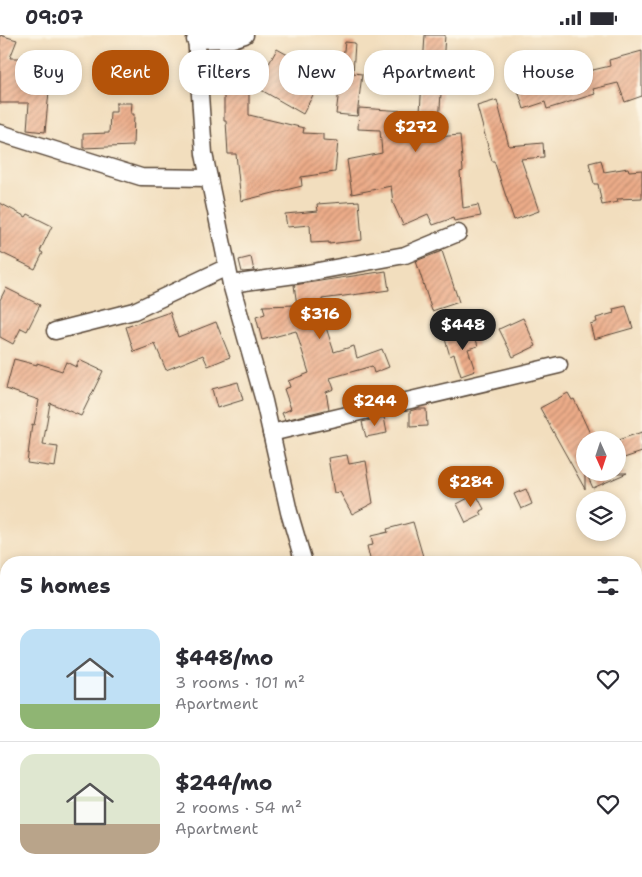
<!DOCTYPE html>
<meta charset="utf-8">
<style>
:root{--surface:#fff;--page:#f2f2f3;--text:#2b2b33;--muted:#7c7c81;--line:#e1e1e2;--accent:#b45309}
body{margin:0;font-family:"Shantell Sans",sans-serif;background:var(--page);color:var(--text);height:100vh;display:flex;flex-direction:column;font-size:19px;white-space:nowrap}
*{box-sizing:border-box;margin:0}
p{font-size:16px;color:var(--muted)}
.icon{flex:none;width:28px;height:28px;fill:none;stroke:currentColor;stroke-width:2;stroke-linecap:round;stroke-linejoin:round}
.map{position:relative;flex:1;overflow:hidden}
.details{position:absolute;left:0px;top:521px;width:642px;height:321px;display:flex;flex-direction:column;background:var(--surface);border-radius:20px 20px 0 0;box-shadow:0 2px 8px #0003}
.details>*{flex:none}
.guide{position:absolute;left:15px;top:15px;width:612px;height:45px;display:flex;gap:10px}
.needle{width:32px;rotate:177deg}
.controls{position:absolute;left:576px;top:396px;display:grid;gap:10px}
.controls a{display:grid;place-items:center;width:50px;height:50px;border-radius:50%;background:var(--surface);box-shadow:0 2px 8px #0003;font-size:25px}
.price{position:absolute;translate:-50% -42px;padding:0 11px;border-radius:18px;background:var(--accent);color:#fff;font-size:16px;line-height:32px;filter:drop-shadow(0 1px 2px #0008)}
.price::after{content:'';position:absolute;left:50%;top:30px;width:15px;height:11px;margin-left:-8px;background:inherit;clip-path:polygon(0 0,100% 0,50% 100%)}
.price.on{background:#222;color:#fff}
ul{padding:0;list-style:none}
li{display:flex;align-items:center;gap:15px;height:125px;padding:0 20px}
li+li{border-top:1px solid var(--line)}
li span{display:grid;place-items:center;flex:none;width:140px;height:100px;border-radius:15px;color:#555}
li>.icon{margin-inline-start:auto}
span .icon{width:60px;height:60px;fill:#fffc;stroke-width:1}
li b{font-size:21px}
h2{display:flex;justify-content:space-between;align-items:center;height:60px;padding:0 20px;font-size:21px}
.pill{padding:0 18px;border-radius:20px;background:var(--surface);box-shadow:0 2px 8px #0003;font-size:18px;line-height:45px}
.pill.on{background:var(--accent);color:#fff}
.status{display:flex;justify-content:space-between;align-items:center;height:35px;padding:0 25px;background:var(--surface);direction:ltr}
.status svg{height:14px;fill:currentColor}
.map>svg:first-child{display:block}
.building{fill:url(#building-hatch)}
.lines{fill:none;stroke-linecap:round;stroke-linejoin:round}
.minor-casing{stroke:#564536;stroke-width:19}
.minor{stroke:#fff;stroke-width:16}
</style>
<div class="status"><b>09:07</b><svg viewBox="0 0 49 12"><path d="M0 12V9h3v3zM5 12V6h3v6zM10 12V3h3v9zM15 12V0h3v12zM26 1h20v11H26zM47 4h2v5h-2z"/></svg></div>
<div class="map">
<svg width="642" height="842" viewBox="0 0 642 842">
<defs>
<pattern id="building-hatch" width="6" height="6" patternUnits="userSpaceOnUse" patternTransform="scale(1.25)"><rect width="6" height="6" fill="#ecac89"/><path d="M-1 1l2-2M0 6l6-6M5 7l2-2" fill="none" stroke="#c08c6f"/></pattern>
</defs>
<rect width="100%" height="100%" fill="#fcf5e5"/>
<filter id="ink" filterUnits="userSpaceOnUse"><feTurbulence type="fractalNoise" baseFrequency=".02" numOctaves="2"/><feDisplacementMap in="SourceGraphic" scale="10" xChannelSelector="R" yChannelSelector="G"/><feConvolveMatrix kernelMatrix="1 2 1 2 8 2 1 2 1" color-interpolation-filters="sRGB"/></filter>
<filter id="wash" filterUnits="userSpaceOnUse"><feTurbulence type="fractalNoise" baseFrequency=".0096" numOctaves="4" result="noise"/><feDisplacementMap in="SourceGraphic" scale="20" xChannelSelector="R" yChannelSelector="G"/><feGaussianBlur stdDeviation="1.12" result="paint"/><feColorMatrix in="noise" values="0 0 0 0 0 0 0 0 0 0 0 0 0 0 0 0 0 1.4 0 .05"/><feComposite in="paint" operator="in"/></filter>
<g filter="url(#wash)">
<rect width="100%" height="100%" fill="#f2debe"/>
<g id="blocks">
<!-- building -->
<g class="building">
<polygon points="0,0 17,5 10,23 27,23 27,34 51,36 45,97 27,95 29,68 0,68"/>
<polygon points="425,0 445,0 438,102 460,100 463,136 460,137 463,173 478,170 481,181 454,186 453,183 433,190 428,179 403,190 393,168 391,151 352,159 347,125 382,118 380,95 358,94 359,73 420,77"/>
<polygon points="345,7 355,8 353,38 362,39 357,81 336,79"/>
<polygon points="277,14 295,24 285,43 314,58 303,79 256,52"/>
<polygon points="642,16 642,61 625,67 618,48 593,54 595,59 547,74 545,67 524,74 513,40 574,20 580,38 610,31 609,25"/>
<polygon points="224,23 249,23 249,80 304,93 303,98 323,99 323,105 338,106 335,137 301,142 302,151 241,166 236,119 228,119 226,86 224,86"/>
<polygon points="497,65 509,111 543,108 544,122 521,124 539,176 514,185 494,126 492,126 477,71"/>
<polygon points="116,68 132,68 131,79 134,79 133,111 83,113 83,99 109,98 110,77 116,77"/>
<polygon points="601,125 604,137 628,133 629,136 642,135 642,163 617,164 618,167 602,170 598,149 594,149 589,128"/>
<polygon points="359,166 362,205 329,209 329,207 311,208 310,190 287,192 285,179 318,176 317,169"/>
<polygon points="0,168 26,182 28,179 52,191 40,216 43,218 35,234 0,217"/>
<polygon points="442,216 459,267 432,276 416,226"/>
<polygon points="251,222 254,236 242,237 239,225"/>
<polygon points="386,236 389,255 322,264 323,283 334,317 354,311 357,323 382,314 389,332 374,338 372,331 330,343 334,354 326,357 329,374 285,385 282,378 291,374 284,354 290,352 288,346 309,338 296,296 262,305 256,282 265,279 263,271 297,270 294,250"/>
<polygon points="6,253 40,270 27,296 21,293 13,309 0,302 0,265"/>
<polygon points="626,271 633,293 594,304 590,289 597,287 596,283 614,278 613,274"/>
<polygon points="170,277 178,302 216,287 230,322 208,331 203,320 166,335 155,309 134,317 126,292"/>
<polygon points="523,283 536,311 513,322 499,294"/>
<polygon points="473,295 478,311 468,314 475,336 461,341 454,319 450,321 445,304"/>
<polygon points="14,324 37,330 37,328 62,336 66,327 76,332 79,325 103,336 81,381 50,368 43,410 58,412 55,432 27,428 32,389 34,390 39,365 6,354"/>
<polygon points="238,347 243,365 217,373 212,354"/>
<polygon points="568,358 572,365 574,364 593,405 585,405 585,454 540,373"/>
<polygon points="417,374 426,374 427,391 410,392 410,376"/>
<polygon points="384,382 387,398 366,402 362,387"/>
<polygon points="642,397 642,417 618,425 618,405"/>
<polygon points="347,420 349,429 366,426 373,468 352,479 340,457 334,458 328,423"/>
<polygon points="586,438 627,438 593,453"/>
<polygon points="526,454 532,469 521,474 514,459"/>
<polygon points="476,459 484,474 480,476 482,480 466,488 457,469"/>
<polygon points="413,487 424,525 415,528 371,528 367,511 373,510 371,501 388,497 387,494"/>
</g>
</g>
</g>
<g filter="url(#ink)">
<use href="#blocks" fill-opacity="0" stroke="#564536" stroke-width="1"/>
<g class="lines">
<defs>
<g id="minor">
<polyline points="196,0 204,119 231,249 264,366 289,477 304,528"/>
<polyline points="195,5 233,4 245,0"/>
<polyline points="0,98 141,142 209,143"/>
<polyline points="231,249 302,239 405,220 458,198"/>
<polyline points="55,296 134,276 227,232"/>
<polyline points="271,398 559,330"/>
<polyline points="389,836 391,842"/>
</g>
</defs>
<!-- minor casing -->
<use href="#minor" class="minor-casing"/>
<!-- minor -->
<use href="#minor" class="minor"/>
</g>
</g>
</svg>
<div class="controls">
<a><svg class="needle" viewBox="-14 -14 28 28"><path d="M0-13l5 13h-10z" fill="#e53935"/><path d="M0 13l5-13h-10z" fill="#7c7c81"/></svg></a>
<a><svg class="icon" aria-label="layers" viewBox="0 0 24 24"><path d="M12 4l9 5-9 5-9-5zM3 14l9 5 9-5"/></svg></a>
</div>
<b class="price" style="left:416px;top:118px">$272</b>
<b class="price" style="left:320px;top:305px">$316</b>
<b class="price on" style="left:463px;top:316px">$448</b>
<b class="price" style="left:375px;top:392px">$244</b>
<b class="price" style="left:471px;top:473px">$284</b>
<div class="guide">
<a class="pill">Buy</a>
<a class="pill on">Rent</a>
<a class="pill">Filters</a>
<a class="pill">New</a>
<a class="pill">Apartment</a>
<a class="pill">House</a>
</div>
<section class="details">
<h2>5 homes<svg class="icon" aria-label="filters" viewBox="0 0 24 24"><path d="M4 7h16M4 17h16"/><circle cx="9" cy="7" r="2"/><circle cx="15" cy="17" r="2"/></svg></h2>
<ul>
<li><span style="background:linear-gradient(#bfe0f5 75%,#8fb573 0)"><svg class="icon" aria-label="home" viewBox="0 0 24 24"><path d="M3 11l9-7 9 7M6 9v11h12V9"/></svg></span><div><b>$448/mo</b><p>3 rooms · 101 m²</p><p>Apartment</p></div><svg class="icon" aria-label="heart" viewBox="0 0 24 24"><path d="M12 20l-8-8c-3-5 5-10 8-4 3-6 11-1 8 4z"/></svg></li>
<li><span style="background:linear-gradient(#dfe7d0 70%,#b9a48a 0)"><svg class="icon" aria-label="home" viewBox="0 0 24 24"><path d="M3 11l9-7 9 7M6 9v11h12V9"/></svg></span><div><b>$244/mo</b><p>2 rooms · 54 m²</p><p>Apartment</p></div><svg class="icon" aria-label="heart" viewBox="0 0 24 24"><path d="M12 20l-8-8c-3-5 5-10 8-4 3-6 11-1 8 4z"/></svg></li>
</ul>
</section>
</div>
